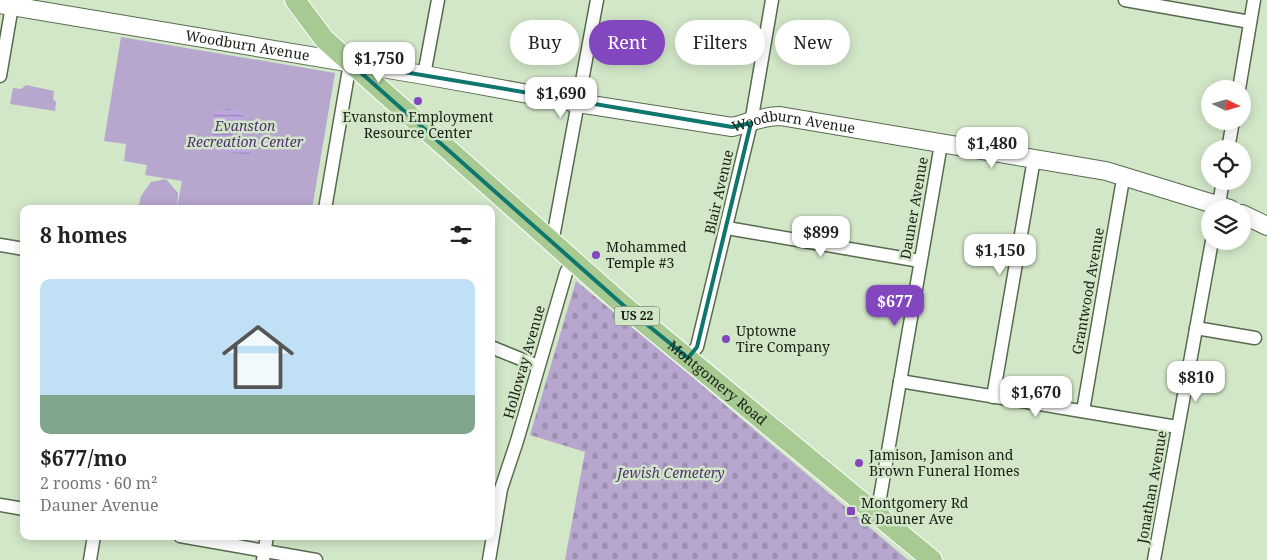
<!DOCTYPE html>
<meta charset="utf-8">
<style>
:root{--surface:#fff;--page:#f6f6f6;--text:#222;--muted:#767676;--line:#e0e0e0;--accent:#8247be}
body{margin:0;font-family:"Noto Serif",serif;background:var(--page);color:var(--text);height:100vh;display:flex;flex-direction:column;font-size:19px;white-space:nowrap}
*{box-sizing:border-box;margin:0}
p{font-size:16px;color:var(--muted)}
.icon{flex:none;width:28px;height:28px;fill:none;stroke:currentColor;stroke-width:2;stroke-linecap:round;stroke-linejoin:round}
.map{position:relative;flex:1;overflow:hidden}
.side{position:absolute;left:20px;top:205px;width:475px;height:335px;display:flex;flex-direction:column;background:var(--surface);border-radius:10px;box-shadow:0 2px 12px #0003}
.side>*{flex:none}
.top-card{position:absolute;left:510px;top:20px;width:475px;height:45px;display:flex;gap:10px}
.needle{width:32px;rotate:95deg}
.controls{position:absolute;left:1201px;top:80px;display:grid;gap:10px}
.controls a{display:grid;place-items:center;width:50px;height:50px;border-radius:50%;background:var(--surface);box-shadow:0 2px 12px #0003;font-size:25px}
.price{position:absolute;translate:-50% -42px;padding:0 11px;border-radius:10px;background:#fff;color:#222;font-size:16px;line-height:32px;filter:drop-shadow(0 1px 2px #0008)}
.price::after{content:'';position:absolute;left:50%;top:30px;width:15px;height:11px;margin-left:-8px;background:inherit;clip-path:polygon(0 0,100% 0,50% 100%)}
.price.active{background:var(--accent);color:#fff}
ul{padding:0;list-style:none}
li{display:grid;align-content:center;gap:10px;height:265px;padding:0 20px}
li+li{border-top:1px solid var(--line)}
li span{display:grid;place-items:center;height:155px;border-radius:10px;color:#555}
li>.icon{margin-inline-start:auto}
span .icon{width:90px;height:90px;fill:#fffc;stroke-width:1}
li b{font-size:21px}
h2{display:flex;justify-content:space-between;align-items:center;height:60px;padding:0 20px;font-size:21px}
.pill{padding:0 18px;border-radius:22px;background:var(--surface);box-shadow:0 2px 12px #0003;font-size:18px;line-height:45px}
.pill.active{background:var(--accent);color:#fff}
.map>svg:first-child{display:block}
.cemetery{fill:url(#cemetery-stones)}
.park{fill:#b7a6ce}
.water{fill:url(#water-rules)}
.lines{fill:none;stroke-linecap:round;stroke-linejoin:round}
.street-casing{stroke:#576a4e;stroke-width:15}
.secondary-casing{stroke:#576a4e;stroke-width:20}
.primary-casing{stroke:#fff;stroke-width:22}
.street{stroke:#fff;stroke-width:12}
.secondary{stroke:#fff;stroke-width:18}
.primary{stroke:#a7ca92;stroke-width:20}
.marked{fill:none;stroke:#0f766e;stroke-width:4;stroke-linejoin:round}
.poi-dot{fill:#8247be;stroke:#d2e7c8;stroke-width:2}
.labels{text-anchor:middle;stroke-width:5;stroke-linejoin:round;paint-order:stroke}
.shield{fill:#d2e7c8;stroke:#4f5b4a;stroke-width:1}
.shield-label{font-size:12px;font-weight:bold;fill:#171f14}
.street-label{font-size:14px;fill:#171f14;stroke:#d2e7c8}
.poi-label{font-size:14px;fill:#171f14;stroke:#d2e7c8;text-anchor:start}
.park-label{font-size:14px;font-style:italic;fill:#512f75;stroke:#d2e7c8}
</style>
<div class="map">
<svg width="1267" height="560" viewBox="0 0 1267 560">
<defs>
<pattern id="cemetery-stones" width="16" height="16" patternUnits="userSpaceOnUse" patternTransform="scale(1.25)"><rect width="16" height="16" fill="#b7a6ce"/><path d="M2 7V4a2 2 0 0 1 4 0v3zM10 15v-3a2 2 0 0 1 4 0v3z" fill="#9d8eb0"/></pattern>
<pattern id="water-rules" width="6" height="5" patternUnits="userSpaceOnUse" patternTransform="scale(1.25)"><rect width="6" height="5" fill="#bfa5e2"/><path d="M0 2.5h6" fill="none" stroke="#9a86b6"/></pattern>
</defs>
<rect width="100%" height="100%" fill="#d2e7c8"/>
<!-- cemetery -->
<polygon class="cemetery" points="576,281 691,376 908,560 565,560 585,452 530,435"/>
<!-- park -->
<g class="park">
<polygon points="121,37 335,73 312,209 138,209 141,196 151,182 166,179 178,193 177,208 182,181 145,175 147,165 124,161 126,144 104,141"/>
<polygon points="26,85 54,91 53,99 56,102 55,111 10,104 13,88 21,89"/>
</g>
<!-- water -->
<polygon class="water" points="227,109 237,111 244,116 239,124 238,136 252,138 250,155 211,150 214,132 221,133 222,129 211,118 217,112"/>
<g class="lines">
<defs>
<g id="street">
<polyline points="1125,0 1250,22"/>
<polyline points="424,75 438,0"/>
<polyline points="0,76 12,6"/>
<polyline points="1239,89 1254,0"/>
<polyline points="1228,149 1233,121"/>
<polyline points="325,209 350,63"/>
<polyline points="1218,209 1223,181"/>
<polyline points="727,228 920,261"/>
<polyline points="552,243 597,0"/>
<polyline points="0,245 24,249"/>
<polyline points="1196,328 1255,338"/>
<polyline points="491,347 538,366"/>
<polyline points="688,358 697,347 751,123 772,0"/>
<polyline points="900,381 1177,427"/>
<polyline points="993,397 1034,159"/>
<polyline points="1083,411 1122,185 1126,177"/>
<polyline points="0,505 24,509"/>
<polyline points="877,515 941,144"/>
<polyline points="180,536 316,560"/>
<polyline points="90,560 94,536"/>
<polyline points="263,560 267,536"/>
<polyline points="489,560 501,489 517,441 566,273 572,261"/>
<polyline points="1154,560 1212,241"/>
</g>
<g id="secondary">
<path id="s1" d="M0,4L424,75L578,103L732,127C749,123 763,116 780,116L1106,171L1230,209"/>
<polyline points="1242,214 1267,226"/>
</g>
<g id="primary">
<path id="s2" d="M295,0L324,39L623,305L932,560"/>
</g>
</defs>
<!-- street casing -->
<use href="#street" class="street-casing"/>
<!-- secondary casing -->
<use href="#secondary" class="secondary-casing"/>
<!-- primary casing -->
<use href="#primary" class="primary-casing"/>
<!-- street -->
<use href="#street" class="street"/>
<!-- secondary -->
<use href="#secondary" class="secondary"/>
<!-- primary -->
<use href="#primary" class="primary"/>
</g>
<!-- marked area -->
<path class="marked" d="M350,63L732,127L751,123L697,347L688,358L623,305Z"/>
<!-- markers -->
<g class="poi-dot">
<circle cx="418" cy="101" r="5"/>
<circle cx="596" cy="255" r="5"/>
<circle cx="726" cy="339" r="5"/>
<circle cx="859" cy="463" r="5"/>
<rect x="846" y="506" width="10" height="10" rx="2.5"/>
</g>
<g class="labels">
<!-- shield labels -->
<rect class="shield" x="614.5" y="306.5" width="45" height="19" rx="4"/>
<g class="shield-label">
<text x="637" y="320">US 22</text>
</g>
<!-- street labels -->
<g class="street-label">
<text dy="5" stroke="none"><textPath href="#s1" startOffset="251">Woodburn Avenue</textPath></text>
<text dy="5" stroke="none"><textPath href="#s1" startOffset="805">Woodburn Avenue</textPath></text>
<text transform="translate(719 192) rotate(-77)" y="5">Blair Avenue</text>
<text transform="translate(914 208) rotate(-80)" y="5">Dauner Avenue</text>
<text transform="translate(1088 291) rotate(-80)" y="5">Grantwood Avenue</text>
<text transform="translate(524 362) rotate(-74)" y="5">Holloway Avenue</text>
<text dy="5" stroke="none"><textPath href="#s2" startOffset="571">Montgomery Road</textPath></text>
<text transform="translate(1152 487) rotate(-80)" y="5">Jonathan Avenue</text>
</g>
<!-- poi labels -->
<g class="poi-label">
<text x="418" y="122" text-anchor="middle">Evanston Employment<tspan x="418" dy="16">Resource Center</tspan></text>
<text x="606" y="252">Mohammed<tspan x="606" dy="16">Temple #3</tspan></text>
<text x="736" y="336">Uptowne<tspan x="736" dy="16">Tire Company</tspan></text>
<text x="869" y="460">Jamison, Jamison and<tspan x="869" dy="16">Brown Funeral Homes</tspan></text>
<text x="861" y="508">Montgomery Rd<tspan x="861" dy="16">&amp; Dauner Ave</tspan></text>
</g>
<!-- park labels -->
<g class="park-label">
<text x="245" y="131">Evanston<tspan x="245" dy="16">Recreation Center</tspan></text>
<text x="671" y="478">Jewish Cemetery</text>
</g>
</g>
</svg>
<div class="controls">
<a><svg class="needle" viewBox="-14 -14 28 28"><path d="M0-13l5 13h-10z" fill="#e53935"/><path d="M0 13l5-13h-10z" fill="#767676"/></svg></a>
<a><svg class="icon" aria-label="locate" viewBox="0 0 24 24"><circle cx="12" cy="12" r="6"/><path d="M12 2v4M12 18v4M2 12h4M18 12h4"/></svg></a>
<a><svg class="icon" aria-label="layers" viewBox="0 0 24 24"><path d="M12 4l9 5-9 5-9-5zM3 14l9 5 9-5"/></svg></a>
</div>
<b class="price" style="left:379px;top:84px">$1,750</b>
<b class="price" style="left:561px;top:119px">$1,690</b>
<b class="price" style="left:992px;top:169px">$1,480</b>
<b class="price" style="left:821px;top:258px">$899</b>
<b class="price" style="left:1000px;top:276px">$1,150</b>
<b class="price active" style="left:895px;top:327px">$677</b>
<b class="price" style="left:1196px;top:403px">$810</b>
<b class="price" style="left:1036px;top:418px">$1,670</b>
<div class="top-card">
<a class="pill">Buy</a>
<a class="pill active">Rent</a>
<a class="pill">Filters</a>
<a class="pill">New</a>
</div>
<section class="side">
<h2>8 homes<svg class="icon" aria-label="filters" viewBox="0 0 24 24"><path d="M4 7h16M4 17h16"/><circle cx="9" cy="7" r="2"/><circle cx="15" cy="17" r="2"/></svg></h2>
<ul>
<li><span style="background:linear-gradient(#bfe0f5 75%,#7fa58c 0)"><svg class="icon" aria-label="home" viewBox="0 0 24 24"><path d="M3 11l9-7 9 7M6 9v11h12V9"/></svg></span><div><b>$677/mo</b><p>2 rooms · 60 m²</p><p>Dauner Avenue</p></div></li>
</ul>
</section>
</div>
